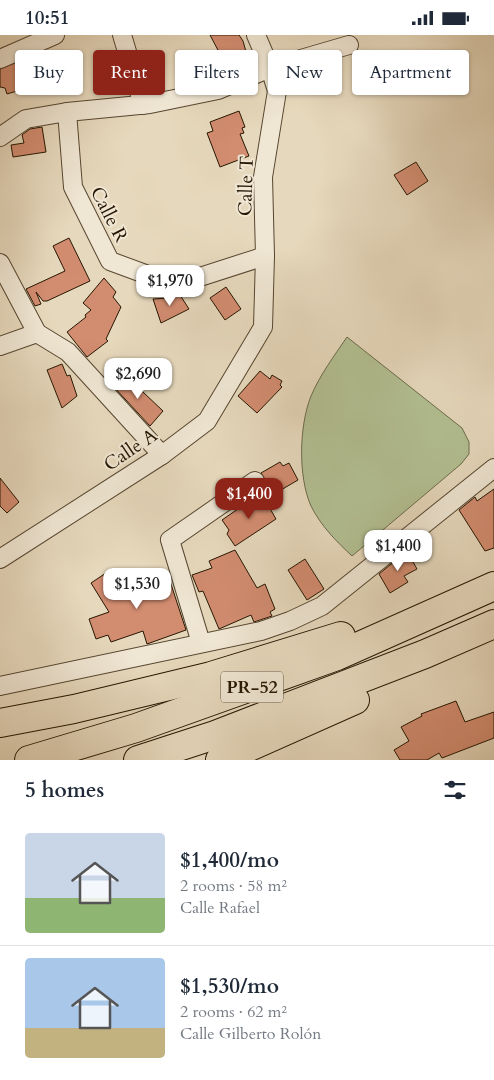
<!DOCTYPE html>
<meta charset="utf-8">
<style>
:root{--surface:#fff;--page:#f6f6f7;--text:#1f2937;--muted:#747a83;--line:#e0e1e3;--accent:#8f2418}
body{margin:0;font-family:Cardo,serif;background:var(--page);color:var(--text);height:100vh;display:flex;flex-direction:column;font-size:19px;white-space:nowrap}
*{box-sizing:border-box;margin:0}
p{font-size:16px;color:var(--muted)}
.icon{flex:none;width:28px;height:28px;fill:none;stroke:currentColor;stroke-width:2;stroke-linecap:round;stroke-linejoin:round}
.map{position:relative;height:725px;overflow:hidden}
.details{display:flex;flex-direction:column;background:var(--surface);flex:1}
.details>*{flex:none}
.guide{position:absolute;left:15px;top:15px;width:465px;height:45px;display:flex;gap:10px}
.price{position:absolute;translate:-50% -42px;padding:0 11px;border-radius:10px;background:#fff;color:#222;font-size:16px;line-height:32px;filter:drop-shadow(0 1px 2px #0008)}
.price::after{content:'';position:absolute;left:50%;top:30px;width:15px;height:11px;margin-left:-8px;background:inherit;clip-path:polygon(0 0,100% 0,50% 100%)}
.price.on{background:var(--accent);color:#fff}
ul{padding:0;list-style:none}
li{display:flex;align-items:center;gap:15px;height:125px;padding:0 25px}
li+li{border-top:1px solid var(--line)}
li span{display:grid;place-items:center;flex:none;width:140px;height:100px;border-radius:5px;color:#555}
li>.icon{margin-inline-start:auto}
span .icon{width:60px;height:60px;fill:#fffc;stroke-width:1}
li b{font-size:21px}
h2{display:flex;justify-content:space-between;align-items:center;height:60px;padding:0 25px;font-size:21px}
.pill{padding:0 18px;border-radius:5px;background:var(--surface);box-shadow:0 1px 4px #0004;font-size:18px;line-height:45px}
.pill.on{background:var(--accent);color:#fff}
.status{display:flex;justify-content:space-between;align-items:center;height:35px;padding:0 25px;background:var(--surface);direction:ltr}
.status svg{height:14px;fill:currentColor}
.map>svg:first-child{display:block}
.green{fill:#b2bf92;stroke:#6c6a4a}
.building{fill:#d28c70;stroke:#261601}
.lines{fill:none;stroke-linecap:round;stroke-linejoin:round}
.street-casing{stroke:#564630;stroke-width:20}
.highway-casing{stroke:#261601;stroke-width:30}
.street{stroke:#efe6d3;stroke-width:18}
.highway{stroke:#e6d8bc;stroke-width:28}
.labels{text-anchor:middle;stroke-width:4;stroke-linejoin:round;paint-order:stroke}
.shield{fill:#efe6d3;stroke:#625440;stroke-width:1}
.shield-label{font-size:18px;font-weight:bold;fill:#261601}
.street-label{font-size:19px;fill:#261601;stroke:#efe6d3}
</style>
<div class="status"><b>10:51</b><svg viewBox="0 0 49 12"><path d="M0 12V9h3v3zM5 12V6h3v6zM10 12V3h3v9zM15 12V0h3v12zM26 1h20v11H26zM47 4h2v5h-2z"/></svg></div>
<div class="map">
<svg width="494" height="725" viewBox="0 0 494 725">
<rect width="100%" height="100%" fill="#e6d8bc"/>
<filter id="stains"><feTurbulence type="fractalNoise" baseFrequency=".004" numOctaves="4"/><feColorMatrix values="0 0 0 0 .2 0 0 0 0 .09 0 0 0 0 .02 0 0 0 .5 -.17"/></filter>
<radialGradient id="worn" r=".72"><stop offset=".6" stop-color="#630" stop-opacity="0"/><stop offset="1" stop-color="#630" stop-opacity=".3"/></radialGradient>
<!-- green -->
<path class="green" d="M347,302L462,393L469,407V419L461,429L352,521C336,506 321,491 311,471C298,442 299,391 311,361C320,340 334,321 347,302Z"/>
<!-- building -->
<g class="building">
<polygon points="210,0 239,0 243,6 248,24 228,34"/>
<polygon points="46,15 57,44 7,59 5,53 0,52 0,34"/>
<polygon points="239,76 245,92 242,93 244,98 240,99 249,121 220,132 207,98 213,96 210,87"/>
<polygon points="42,92 46,117 13,122 11,110 24,108 22,100 30,94"/>
<polygon points="416,127 428,146 407,160 394,140"/>
<polygon points="69,203 90,246 47,266 43,266 36,257 41,269 35,271 26,254 65,236 53,211"/>
<polygon points="104,243 116,257 113,262 121,272 106,304 108,306 87,322 67,297 86,282 85,280 91,275 83,268"/>
<polygon points="226,252 241,274 225,285 210,263"/>
<polygon points="180,260 189,274 161,288 153,264 167,263 168,264"/>
<polygon points="62,329 67,341 70,340 77,361 62,373 47,335"/>
<polygon points="260,336 270,344 272,340 282,346 280,350 282,352 257,378 238,361"/>
<polygon points="124,339 163,376 150,391 113,351"/>
<polygon points="280,427 283,431 289,428 298,445 274,459 261,438"/>
<polygon points="0,443 19,467 7,478 0,471"/>
<polygon points="494,454 494,513 485,516 459,475 475,462 477,466"/>
<polygon points="261,458 276,484 235,511 227,499 229,495 222,485"/>
<polygon points="235,515 257,553 265,549 275,574 270,577 272,581 254,587 251,580 219,594 203,556 199,557 192,540 212,533 209,526"/>
<polygon points="407,516 417,534 404,541 408,547 390,558 379,539"/>
<polygon points="305,524 324,554 307,565 288,535"/>
<polygon points="112,534 128,559 167,537 186,595 147,609 143,596 111,607 108,600 96,604 89,584 109,577 91,548"/>
<polygon points="456,666 465,687 494,677 494,703 442,723 439,718 427,725 400,725 394,715 409,706 401,692 422,681 421,679"/>
</g>
<g class="lines">
<defs>
<g id="street">
<polyline points="122,0 143,70"/>
<polyline points="0,24 55,0"/>
<polyline points="67,77 73,152 110,226 175,250 265,221"/>
<polyline points="0,102 26,84 67,77 150,69 218,55 270,33 349,10"/>
<polyline points="0,228 37,298"/>
<polyline points="0,311 37,298 68,317 162,420"/>
<polyline points="0,524 162,420 207,386 263,292 265,221 263,142 277,56 270,33 256,0"/>
<polyline points="201,608 170,505 255,446"/>
<polyline points="0,651 261,596 290,586 322,571 494,433"/>
</g>
<g id="highway">
<polyline points="0,688 74,674 211,641 341,601"/>
<polyline points="29,725 136,693 337,621 494,551"/>
<polyline points="138,725 215,700 425,619 494,589"/>
<polyline points="220,725 355,665"/>
</g>
</defs>
<!-- street casing -->
<use href="#street" class="street-casing"/>
<!-- highway casing -->
<use href="#highway" class="highway-casing"/>
<!-- street -->
<use href="#street" class="street"/>
<!-- highway -->
<use href="#highway" class="highway"/>
</g>
<g class="labels">
<!-- shield labels -->
<rect class="shield" x="221" y="636.5" width="62" height="31" rx="4"/>
<g class="shield-label">
<text x="252" y="658">PR-52</text>
</g>
<!-- street labels -->
<g class="street-label">
<text transform="translate(245 151) rotate(-88)" y="7">Calle T</text>
<text transform="translate(110 179) rotate(63)" y="7">Calle R</text>
<text transform="translate(130 414) rotate(-34)" y="7">Calle A</text>
</g>
</g>
<rect width="100%" height="100%" filter="url(#stains)"/>
<rect width="100%" height="100%" fill="url(#worn)"/>
</svg>
<b class="price" style="left:170px;top:272px">$1,970</b>
<b class="price" style="left:138px;top:365px">$2,690</b>
<b class="price on" style="left:249px;top:485px">$1,400</b>
<b class="price" style="left:398px;top:537px">$1,400</b>
<b class="price" style="left:137px;top:575px">$1,530</b>
<div class="guide">
<a class="pill">Buy</a>
<a class="pill on">Rent</a>
<a class="pill">Filters</a>
<a class="pill">New</a>
<a class="pill">Apartment</a>
</div>
</div>
<section class="details">
<h2>5 homes<svg class="icon" aria-label="filters" viewBox="0 0 24 24"><path d="M4 7h16M4 17h16"/><circle cx="9" cy="7" r="2"/><circle cx="15" cy="17" r="2"/></svg></h2>
<ul>
<li><span style="background:linear-gradient(#c9d6e8 65%,#8fb573 0)"><svg class="icon" aria-label="home" viewBox="0 0 24 24"><path d="M3 11l9-7 9 7M6 9v11h12V9"/></svg></span><div><b>$1,400/mo</b><p>2 rooms · 58 m²</p><p>Calle Rafael</p></div></li>
<li><span style="background:linear-gradient(#a9c7e8 70%,#c2b280 0)"><svg class="icon" aria-label="home" viewBox="0 0 24 24"><path d="M3 11l9-7 9 7M6 9v11h12V9"/></svg></span><div><b>$1,530/mo</b><p>2 rooms · 62 m²</p><p>Calle Gilberto Rolón</p></div></li>
</ul>
</section>
